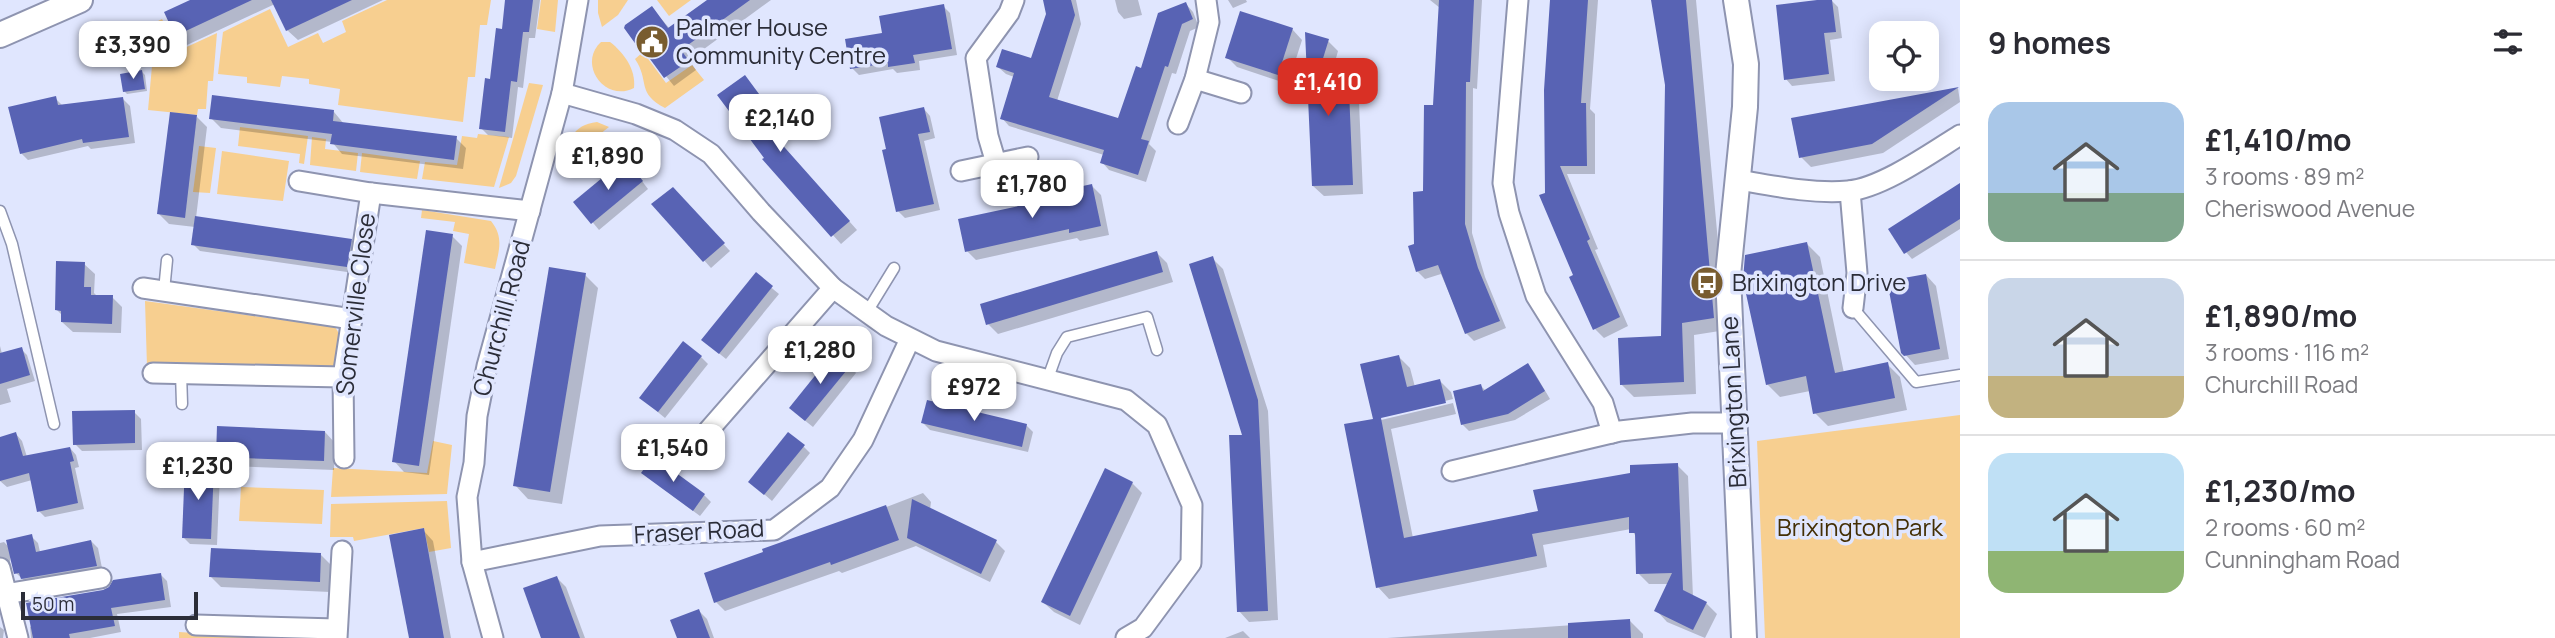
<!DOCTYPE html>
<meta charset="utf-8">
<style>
:root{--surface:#fff;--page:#f2f2f3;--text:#2b2b33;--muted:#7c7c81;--line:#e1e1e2;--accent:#d93025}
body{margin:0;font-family:Manrope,sans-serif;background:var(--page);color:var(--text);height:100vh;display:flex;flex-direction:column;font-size:26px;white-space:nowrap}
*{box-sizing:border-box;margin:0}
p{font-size:23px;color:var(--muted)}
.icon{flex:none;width:38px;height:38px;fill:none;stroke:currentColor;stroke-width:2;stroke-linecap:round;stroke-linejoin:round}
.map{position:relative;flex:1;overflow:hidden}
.drawer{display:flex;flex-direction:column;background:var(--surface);width:595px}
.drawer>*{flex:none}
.fabs{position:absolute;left:1869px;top:21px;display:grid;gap:14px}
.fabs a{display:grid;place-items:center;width:70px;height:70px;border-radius:14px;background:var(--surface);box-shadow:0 4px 18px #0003;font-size:35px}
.scale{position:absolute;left:21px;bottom:18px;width:177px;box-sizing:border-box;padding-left:7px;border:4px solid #2b2d38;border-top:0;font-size:19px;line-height:24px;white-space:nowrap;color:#2b2d38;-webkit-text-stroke:5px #e0e6fe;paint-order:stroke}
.price{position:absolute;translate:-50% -60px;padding:0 16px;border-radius:14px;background:#fff;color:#222;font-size:23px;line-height:46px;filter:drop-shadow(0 2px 4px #0008)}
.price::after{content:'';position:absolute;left:50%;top:42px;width:21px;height:16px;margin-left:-10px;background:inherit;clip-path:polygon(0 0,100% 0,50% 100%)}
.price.current{background:var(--accent);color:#fff}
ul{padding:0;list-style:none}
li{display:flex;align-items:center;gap:21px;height:175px;padding:0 28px}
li+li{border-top:2px solid var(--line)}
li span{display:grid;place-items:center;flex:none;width:196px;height:140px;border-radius:21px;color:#555}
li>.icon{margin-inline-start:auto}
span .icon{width:84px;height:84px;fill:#fffc;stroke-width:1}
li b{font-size:30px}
h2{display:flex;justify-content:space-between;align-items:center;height:84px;padding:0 28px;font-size:30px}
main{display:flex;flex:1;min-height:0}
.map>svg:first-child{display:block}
.green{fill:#f7cf90}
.shadow{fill:#0003}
.building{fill:#5863b4}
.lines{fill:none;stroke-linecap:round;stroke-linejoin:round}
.service-casing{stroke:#8e94b0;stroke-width:13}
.minor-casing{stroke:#8e94b0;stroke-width:23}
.tertiary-casing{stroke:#8e94b0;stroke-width:28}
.service{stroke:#fff;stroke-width:10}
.minor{stroke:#fff;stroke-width:19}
.tertiary{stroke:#fff;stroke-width:24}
.labels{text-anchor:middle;stroke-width:7;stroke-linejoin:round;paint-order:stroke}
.poi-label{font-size:24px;fill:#2b2d38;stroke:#e0e6fe;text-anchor:start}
.street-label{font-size:24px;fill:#2b2d38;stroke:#e0e6fe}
.park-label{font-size:24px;fill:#442f05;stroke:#e0e6fe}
</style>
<main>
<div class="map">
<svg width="1960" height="638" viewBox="0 0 1960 638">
<rect width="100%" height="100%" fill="#e0e6fe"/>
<!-- green -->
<g class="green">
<polygon points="387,0 491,0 487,25 480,25 475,77 468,77 463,122 338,105 340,89 309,84 309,79 282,76 280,87 247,83 247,77 218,74 223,32 270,9 288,47 318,33 323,43 346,32 342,21"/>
<polygon points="541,0 558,0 555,32 537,29"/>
<polygon points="598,0 628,0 618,15 602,27 598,13"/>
<polygon points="657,0 691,0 669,16"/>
<polygon points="162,19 178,51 217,33 213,81 208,81 206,109 198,109 197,115 148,110 156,22"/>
<path d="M601,42H610C624,53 636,69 634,88C605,103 577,64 601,42Z"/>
<path d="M643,52L666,83L692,65L704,80L665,108C636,93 650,81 635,59Z"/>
<polygon points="529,83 543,85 516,176 511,183 499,188"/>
<path d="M597,122L609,127L563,163C568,141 572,125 597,122Z"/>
<polygon points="240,127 308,136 304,164 299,163 300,154 238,146"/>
<polygon points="478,134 509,137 494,187 422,179 425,162 457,165 462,136 477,138"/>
<polygon points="312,137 326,139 325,149 358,153 356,171 310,165"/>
<polygon points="199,146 216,148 210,193 193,192"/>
<polygon points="222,151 289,161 283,201 217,194"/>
<polygon points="362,153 420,161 417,179 360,172"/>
<path d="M422,210L491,221C504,237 499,250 495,269L464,263L469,234L453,231L455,222L421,218Z"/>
<path d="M145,301L335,327C344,338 341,357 332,368L147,367Z"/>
<polygon points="1960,415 1960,638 1765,638 1757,441"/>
<polygon points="433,441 452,445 447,494 331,497 333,468 427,473"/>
<polygon points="241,487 324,490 322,524 239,521"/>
<polygon points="447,501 451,548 429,552 424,528 354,541 353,537 330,537 331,504"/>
<polygon points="179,632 273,638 179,638"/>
</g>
<!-- shadow -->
<g class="shadow">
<polygon points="194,0 383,0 298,40 287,30 275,4 187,45 176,35"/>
<polygon points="507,0 540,0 535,38 529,38 523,88 518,87 512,138 488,135 481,128 504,31"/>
<polygon points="710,0 771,0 689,60 696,70 674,86 626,27 652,8 670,29"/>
<polygon points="1045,0 1076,0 1081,24 1057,101 1120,120 1142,70 1186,4 1193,12 1199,27 1190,31 1176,74 1172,73 1149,144 1156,151 1146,182 1109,170 1102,162 1104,155 1009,126 1002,118 1014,77 1006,74 998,67 1033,61 1048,14"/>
<polygon points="1115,0 1138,0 1142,15 1124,19 1118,12"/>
<polygon points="1228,0 1246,0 1247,2 1233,8"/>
<polygon points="1430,0 1482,0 1477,89 1473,88 1472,233 1485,277 1506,328 1474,341 1466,333 1441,274 1425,279 1417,271 1416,246 1435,107 1440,8"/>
<polygon points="1552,0 1598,0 1590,109 1595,114 1595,174 1567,174 1598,249 1595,250 1628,326 1604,338 1595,329 1546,195"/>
<polygon points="1653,0 1696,0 1726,330 1694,335 1696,394 1634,397 1621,384 1663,338 1667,85"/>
<polygon points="1831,0 1838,7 1842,38 1830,40 1835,81 1792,86 1786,79"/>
<polygon points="943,6 950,13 957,55 919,61 920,70 897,73 893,69 859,75 852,68 884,34"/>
<polygon points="1292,29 1302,40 1288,84 1237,67 1227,57"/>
<polygon points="1306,34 1328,41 1338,51 1333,69 1347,69 1358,79 1363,194 1324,196 1313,186"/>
<polygon points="142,72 145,75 147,91 127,94 124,91"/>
<polygon points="744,77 781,122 769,131 857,230 841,244 765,160"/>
<polygon points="1958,88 1960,102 1883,153 1811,167 1801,157 1793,120"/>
<polygon points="55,98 62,105 123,99 130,106 135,143 91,149 88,146 28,160 21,153"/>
<polygon points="924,109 930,116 935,138 924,141 940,210 905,218 898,211"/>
<polygon points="334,112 344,124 456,138 466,148 463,169 342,154 332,142 221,128 211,118"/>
<polygon points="197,117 207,127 196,218 351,240 358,247 354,273 200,251 193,244 195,227 169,224 159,214"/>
<polygon points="632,168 648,189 599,230 576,202"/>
<polygon points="1092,186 1101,195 1109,235 1080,241 1077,238 976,260 967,251 1064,198"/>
<polygon points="1960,192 1960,229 1912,259 1906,252"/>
<polygon points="679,196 730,251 711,268 654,204"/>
<polygon points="452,236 462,246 429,475 404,472 394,461"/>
<polygon points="1807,244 1820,257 1844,373 1887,364 1900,377 1907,410 1828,426 1815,413 1810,391 1780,397 1767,384"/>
<polygon points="1157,253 1167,263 1173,282 998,334 988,324"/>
<polygon points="1212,258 1223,269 1268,411 1278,620 1249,622 1239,611 1245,436"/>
<polygon points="84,264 95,274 94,293 98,297 112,297 122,307 121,333 73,332 62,322 63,316 56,309"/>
<polygon points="585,275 598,288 562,504 528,499 515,485"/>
<polygon points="756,275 779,294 726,359 710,346"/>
<polygon points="1926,275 1936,286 1949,359 1915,365 1903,352"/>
<polygon points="0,346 2,354 21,349 27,355 35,381 7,389 11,402 0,405"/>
<polygon points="701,357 708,364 665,418 648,404"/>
<polygon points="1399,357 1410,368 1415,387 1440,381 1451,392 1453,399 1381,417 1381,420 1453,403 1456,414 1391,429 1413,538 1540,512 1677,465 1688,476 1693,597 1706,603 1717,614 1705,638 1667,622 1656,610 1669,584 1649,584 1638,573 1637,538 1631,529 1543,545 1547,567 1389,599 1378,587 1375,420"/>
<polygon points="1528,365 1534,372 1550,399 1515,420 1469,431 1462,424 1481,386 1486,391"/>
<polygon points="850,366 856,373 813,427 798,415"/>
<polygon points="134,412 141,419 142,450 82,451 75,444"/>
<polygon points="923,423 1026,425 1033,432 1028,452 930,430"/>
<polygon points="325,432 335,443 334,470 228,466 217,456"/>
<polygon points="16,434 22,441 27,457 70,448 76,455 79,467 75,468 84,509 45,517 39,511 32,480 7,487 0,481 0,438"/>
<polygon points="803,446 810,453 772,501 757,488"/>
<polygon points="213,467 220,474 217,545 190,544 183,537"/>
<polygon points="650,479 704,495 711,502 700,516"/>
<polygon points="1132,483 1142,493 1080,625 1054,612 1043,602"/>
<polygon points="923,493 931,502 930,510 996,542 1005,551 990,582 916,546 842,573 839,571 725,611 716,602 803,539"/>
<polygon points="423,530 433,541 451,638 411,638"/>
<polygon points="31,536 38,543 40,552 91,541 98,548 103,573 29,585 16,573 11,552 10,562 3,563 0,566 0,543 4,542 11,549"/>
<polygon points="321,555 331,565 330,592 221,587 211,577"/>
<polygon points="160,574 167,581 171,607 117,614 121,632 90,638 31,638 30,627 104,592"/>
<polygon points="557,578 566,587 585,638 543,638"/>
<polygon points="699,611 707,619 714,638 679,638"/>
<polygon points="1630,621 1643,634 1643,638 1387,638"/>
<polygon points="0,627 4,630 3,638 0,638"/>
<polygon points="1243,631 1250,638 1225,638"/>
</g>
<!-- building -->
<g class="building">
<polygon points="190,0 252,0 175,36 164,12"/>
<polygon points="271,0 352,0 286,31"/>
<polygon points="505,0 533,0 529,32 523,32 517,82 511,81 505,132 479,129 485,78 490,79 496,28 502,29"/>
<polygon points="707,0 750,0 681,50 689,61 664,78 639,44 637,46 624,28 625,25 652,6 668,28"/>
<polygon points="1043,0 1071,0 1075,15 1049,97 1118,118 1136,66 1141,68 1158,13 1186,2 1193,19 1182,24 1168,67 1165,66 1141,139 1149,141 1138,175 1100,163 1104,150 1000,119 1014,73 996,67 1002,49 1031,58 1046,14"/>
<polygon points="1439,0 1474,0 1470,82 1466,82 1465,224 1478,268 1500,321 1465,334 1438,265 1416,272 1408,246 1414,244 1413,192 1423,191 1424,105 1433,105"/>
<polygon points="1550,0 1588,0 1581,103 1586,103 1587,166 1560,166 1590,239 1587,241 1620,317 1593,330 1569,277 1573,275 1539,195 1545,193 1544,90"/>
<polygon points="1651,0 1686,0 1714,318 1682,323 1684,382 1620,385 1618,338 1661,336 1665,85"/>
<polygon points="1817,0 1832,0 1836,32 1824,33 1829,74 1784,80 1776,5"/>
<polygon points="944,4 952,49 913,55 915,63 888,67 888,63 850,69 845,39 882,33 879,16"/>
<polygon points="1240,11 1293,28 1278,75 1225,58"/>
<polygon points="1305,32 1329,39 1320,68 1348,67 1353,185 1312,186"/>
<polygon points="142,70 145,89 123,92 120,74"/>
<polygon points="745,75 773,113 762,122 850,221 831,237 762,159 764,158 717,95"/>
<polygon points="1959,87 1872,144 1799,158 1791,118"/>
<polygon points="212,95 334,110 333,121 457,136 454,160 330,144 332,134 209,119"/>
<polygon points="56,96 58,105 123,97 129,137 83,143 82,139 20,154 8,107"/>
<polygon points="924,107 930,132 918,134 934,204 896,212 882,150 886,149 879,117"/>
<polygon points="170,112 197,115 185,218 157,214"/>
<polygon points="625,159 643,181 591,224 573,202"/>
<polygon points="1960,183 1960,219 1904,254 1888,229"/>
<polygon points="1092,184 1101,226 1069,233 1069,229 965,252 958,219 1061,197 1060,191"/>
<polygon points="673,187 725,243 703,262 651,204"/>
<polygon points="195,216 352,239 347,267 191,245"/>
<polygon points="426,230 453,234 419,466 392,462"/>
<polygon points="1807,242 1835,373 1888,362 1895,398 1813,414 1806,376 1766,385 1743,280 1745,255"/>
<polygon points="1157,251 1163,272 986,325 980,304"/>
<polygon points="1213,256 1258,400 1268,611 1237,612 1229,435 1242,435 1189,264"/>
<polygon points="56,261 85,262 84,287 91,287 91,295 113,295 112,324 61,322 61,311 55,310"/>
<polygon points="549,267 586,273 550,492 513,486"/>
<polygon points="756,272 773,286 719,354 701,340"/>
<polygon points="1926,274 1940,349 1904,356 1901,353 1887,281"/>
<polygon points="683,341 702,356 658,412 639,398"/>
<polygon points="22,347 30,375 0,384 0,353"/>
<polygon points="834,352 851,365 805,421 789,408"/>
<polygon points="1399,355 1407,387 1440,379 1446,403 1381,418 1404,538 1538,511 1533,490 1630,473 1630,465 1678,463 1683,590 1707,602 1693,630 1654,611 1672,573 1636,574 1635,533 1629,533 1629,517 1532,534 1537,556 1376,588 1344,424 1373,419 1360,364"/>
<polygon points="1528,363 1545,391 1508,414 1461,425 1453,391 1481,384 1483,391"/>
<polygon points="927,400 1027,424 1022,447 921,423"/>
<polygon points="135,410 135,443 73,445 72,411"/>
<polygon points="217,426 325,431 324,461 216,457"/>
<polygon points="16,432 23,456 70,447 74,461 70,462 78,503 37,512 29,473 0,481 0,437"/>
<polygon points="788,432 805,445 764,495 748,482"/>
<polygon points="653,456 705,494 693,511 641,473"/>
<polygon points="185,464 214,466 211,539 182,538"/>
<polygon points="1105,468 1133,482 1070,616 1041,602"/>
<polygon points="912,499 997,540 981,574 907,538"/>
<polygon points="886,505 899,540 831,565 830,562 714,603 704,573 763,552 762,549"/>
<polygon points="424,528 444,638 409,638 389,535"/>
<polygon points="32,534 36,552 91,540 97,566 21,579 19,573 14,574 6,540"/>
<polygon points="211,548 321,553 320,582 209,577"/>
<polygon points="161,573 165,600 111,608 115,626 69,634 70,638 33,638 26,603 103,590 109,587 113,580"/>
<polygon points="557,576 580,638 541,638 523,588"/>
<polygon points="699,609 710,638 677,638 670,620"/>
<polygon points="1630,619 1631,638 1568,638 1568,623"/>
</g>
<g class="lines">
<defs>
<g id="service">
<polyline points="0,211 12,244 54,424"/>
<polyline points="164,291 167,260"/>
<polyline points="1853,308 1916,382 1960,375"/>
<polyline points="867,312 894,268"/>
<polyline points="181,373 182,404"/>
<polyline points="1048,378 1057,353 1067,337 1147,317 1157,350"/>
</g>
<g id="minor">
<polyline points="1518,0 1503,183 1509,213 1536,296 1603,403 1612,433"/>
<polyline points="1195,79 1241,93"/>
<polyline points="562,93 636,114 675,130 711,154 761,212 833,288 886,326 936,351 1126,400 1157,425 1192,505 1191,563 1143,628 1126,638"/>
<polyline points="1178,124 1195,79 1209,22 1206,0"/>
<polyline points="996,163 988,136 976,58 1009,13 1014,0"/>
<polyline points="961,171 1028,157"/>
<path d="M1739,180C1774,186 1812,194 1848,191C1882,188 1931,153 1960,135"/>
<polyline points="299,181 371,193 530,211"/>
<polyline points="1850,191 1857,273 1853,308"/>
<polyline points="143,288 352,319"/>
<polyline points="153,373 343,377"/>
<polyline points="708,431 833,288"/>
<polyline points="344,458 343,377 371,193"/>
<polyline points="1452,471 1620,431 1692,423 1735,423"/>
<polyline points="472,562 600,536 774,530 830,488 863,440 910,339"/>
<polyline points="0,568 18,638"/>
<polyline points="0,595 101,578"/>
<polyline points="196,625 336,629"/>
<polyline points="337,638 342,551"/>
<polyline points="493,638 472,562 467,497 474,463 477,416 487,366 562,93 578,0"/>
</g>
<g id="tertiary">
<polyline points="1736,0 1746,64 1745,107 1728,275 1744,638"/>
<polyline points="0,35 80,0"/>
</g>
</defs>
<!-- service casing -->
<use href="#service" class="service-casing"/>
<!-- minor casing -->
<use href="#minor" class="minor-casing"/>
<!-- tertiary casing -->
<use href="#tertiary" class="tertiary-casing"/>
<!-- service -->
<use href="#service" class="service"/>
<!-- minor -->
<use href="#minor" class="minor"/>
<!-- tertiary -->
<use href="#tertiary" class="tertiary"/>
</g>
<!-- icons -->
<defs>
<symbol id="civic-disc" viewBox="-11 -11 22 22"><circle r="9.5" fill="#785c2f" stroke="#e0e6fe"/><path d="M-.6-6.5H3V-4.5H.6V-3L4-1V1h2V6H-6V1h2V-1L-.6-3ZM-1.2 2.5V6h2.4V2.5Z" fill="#fff"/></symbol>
<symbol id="bus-disc" viewBox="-11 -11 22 22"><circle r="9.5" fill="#785c2f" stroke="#e0e6fe"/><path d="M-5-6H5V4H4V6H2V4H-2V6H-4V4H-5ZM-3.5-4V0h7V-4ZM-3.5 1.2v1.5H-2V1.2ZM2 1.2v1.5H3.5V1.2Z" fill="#fff"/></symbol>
</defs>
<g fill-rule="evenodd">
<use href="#civic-disc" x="633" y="23" width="38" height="38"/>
<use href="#bus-disc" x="1688" y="264" width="38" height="38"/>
</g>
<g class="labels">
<!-- poi labels -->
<g class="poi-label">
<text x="676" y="36">Palmer House<tspan x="676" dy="28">Community Centre</tspan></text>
<text x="1732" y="291">Brixington Drive</text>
</g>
<!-- street labels -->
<g class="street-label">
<text transform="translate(356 304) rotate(-83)" y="8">Somerville Close</text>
<text transform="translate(502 318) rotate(-75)" y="8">Churchill Road</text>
<text transform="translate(1734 402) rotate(-93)" y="8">Brixington Lane</text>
<text transform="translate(699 532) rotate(-3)" y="8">Fraser Road</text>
</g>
<!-- park labels -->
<g class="park-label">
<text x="1860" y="536">Brixington Park</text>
</g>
</g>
</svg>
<div class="fabs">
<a><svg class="icon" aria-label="locate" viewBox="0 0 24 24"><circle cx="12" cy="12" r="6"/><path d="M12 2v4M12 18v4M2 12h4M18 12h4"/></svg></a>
</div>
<div class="scale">50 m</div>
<b class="price" style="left:133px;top:81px">£3,390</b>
<b class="price current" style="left:1328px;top:118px">£1,410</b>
<b class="price" style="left:780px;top:154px">£2,140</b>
<b class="price" style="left:608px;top:192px">£1,890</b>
<b class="price" style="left:1032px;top:220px">£1,780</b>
<b class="price" style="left:820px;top:386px">£1,280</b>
<b class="price" style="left:974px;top:423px">£972</b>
<b class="price" style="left:673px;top:484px">£1,540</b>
<b class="price" style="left:198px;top:502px">£1,230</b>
</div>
<section class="drawer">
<h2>9 homes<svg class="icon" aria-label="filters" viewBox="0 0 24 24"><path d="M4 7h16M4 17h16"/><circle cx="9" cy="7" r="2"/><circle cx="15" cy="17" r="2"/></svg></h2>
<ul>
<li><span style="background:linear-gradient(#a9c7e8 65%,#7fa58c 0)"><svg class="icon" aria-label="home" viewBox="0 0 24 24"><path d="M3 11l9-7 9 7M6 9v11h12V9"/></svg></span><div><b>£1,410/mo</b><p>3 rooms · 89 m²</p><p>Cheriswood Avenue</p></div></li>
<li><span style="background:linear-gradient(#c9d6e8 70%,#c2b280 0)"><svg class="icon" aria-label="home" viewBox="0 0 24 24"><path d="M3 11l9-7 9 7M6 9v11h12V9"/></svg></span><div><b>£1,890/mo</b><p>3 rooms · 116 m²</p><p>Churchill Road</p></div></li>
<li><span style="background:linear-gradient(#bfe0f5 70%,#8fb573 0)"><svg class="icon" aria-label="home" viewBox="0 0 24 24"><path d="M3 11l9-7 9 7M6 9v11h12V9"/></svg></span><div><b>£1,230/mo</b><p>2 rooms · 60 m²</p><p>Cunningham Road</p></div></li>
</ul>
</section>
</main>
